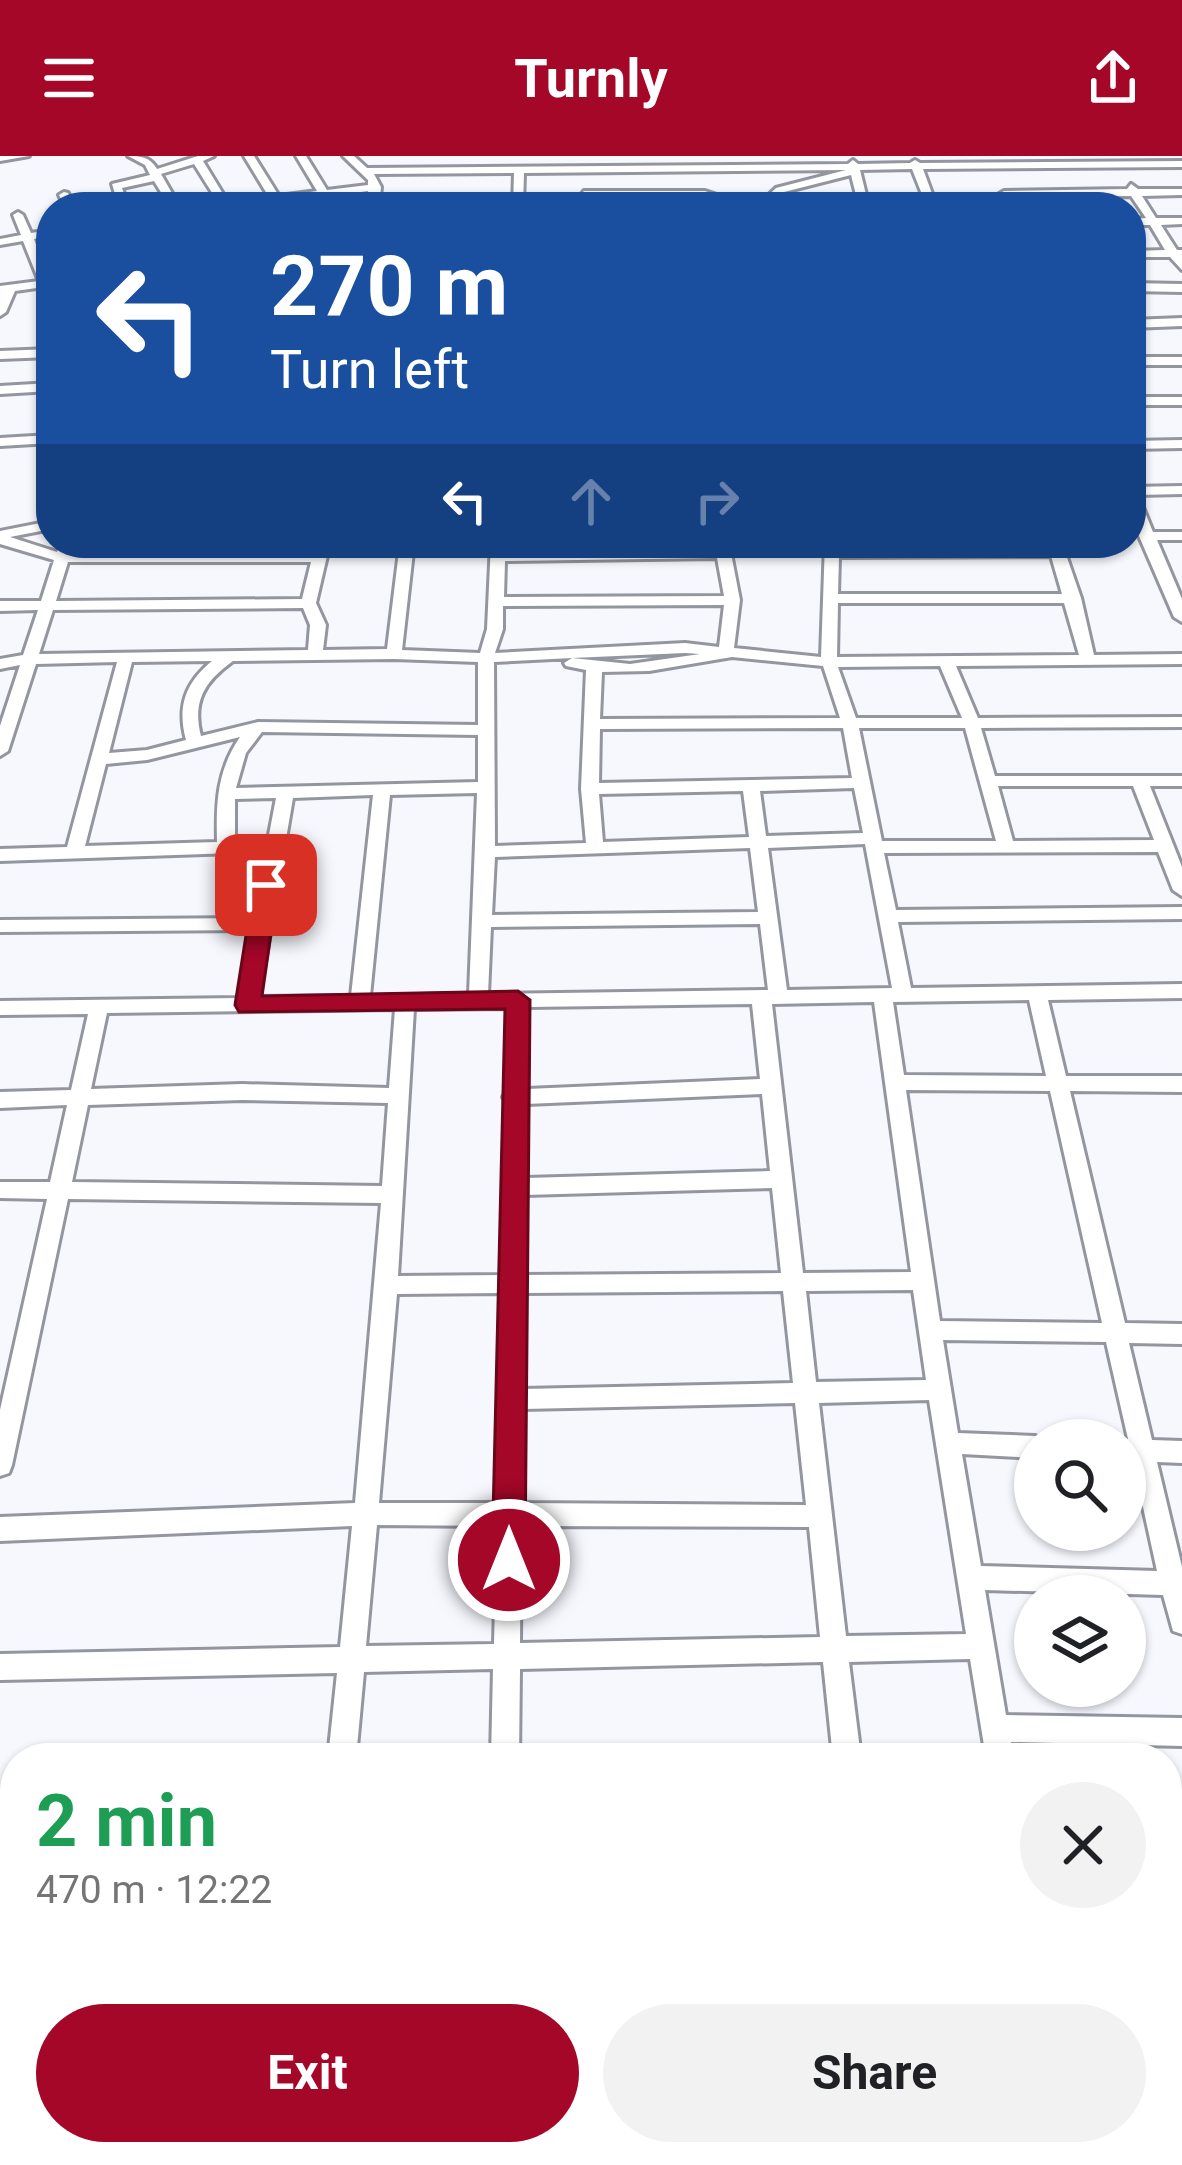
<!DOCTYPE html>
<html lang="en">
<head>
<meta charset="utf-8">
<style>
	:root { --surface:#fff; --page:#f2f2f2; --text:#202124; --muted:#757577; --accent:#a40728 }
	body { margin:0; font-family:Roboto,sans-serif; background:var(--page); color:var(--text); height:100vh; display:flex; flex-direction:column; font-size:45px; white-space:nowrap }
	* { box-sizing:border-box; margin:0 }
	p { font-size:39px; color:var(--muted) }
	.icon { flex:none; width:66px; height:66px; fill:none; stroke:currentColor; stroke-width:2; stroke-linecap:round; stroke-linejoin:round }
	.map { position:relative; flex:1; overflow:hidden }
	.sheet { position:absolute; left:0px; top:1587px; width:1182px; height:423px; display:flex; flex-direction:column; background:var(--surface); border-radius:48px 48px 0 0; box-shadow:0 3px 9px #0004 }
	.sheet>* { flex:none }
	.guide { position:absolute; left:36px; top:36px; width:1110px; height:366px; border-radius:48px; box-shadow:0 3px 9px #0004; background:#1a4fa0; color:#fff; overflow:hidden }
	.buttons { position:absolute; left:1014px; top:1263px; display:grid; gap:24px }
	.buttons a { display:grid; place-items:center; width:132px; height:132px; border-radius:50%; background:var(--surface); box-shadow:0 3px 9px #0004; font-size:60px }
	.pin { position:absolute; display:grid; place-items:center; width:102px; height:102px; color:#fff; margin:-51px; border-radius:24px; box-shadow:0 6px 18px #0006 }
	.me { position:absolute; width:132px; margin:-66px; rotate:0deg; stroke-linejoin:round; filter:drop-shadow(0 0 9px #0008) }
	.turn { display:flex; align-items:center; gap:42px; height:252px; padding:0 36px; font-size:54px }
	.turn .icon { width:156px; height:156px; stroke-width:2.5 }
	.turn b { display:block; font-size:84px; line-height:102px }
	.lanes { display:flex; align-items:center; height:114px; padding:0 36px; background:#0003; justify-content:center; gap:60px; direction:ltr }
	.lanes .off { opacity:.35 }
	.round { display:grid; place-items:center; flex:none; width:126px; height:126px; border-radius:63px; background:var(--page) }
	.summary { display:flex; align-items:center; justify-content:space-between; height:204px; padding:0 36px }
	h1 { font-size:72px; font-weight:700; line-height:90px; color:#1e9e55 }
	.button { display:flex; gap:24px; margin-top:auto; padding:24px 36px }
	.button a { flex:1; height:138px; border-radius:72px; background:var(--accent); color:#fff; font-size:48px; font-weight:700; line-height:138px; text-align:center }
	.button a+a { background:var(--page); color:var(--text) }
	header { display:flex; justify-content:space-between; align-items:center; height:156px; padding:0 36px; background:var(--accent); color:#fff; font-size:54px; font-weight:700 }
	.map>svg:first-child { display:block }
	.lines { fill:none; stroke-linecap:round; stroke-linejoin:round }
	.minor-casing { stroke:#94969f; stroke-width:6 }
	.minor { fill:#fff; fill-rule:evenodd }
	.route { fill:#a40728; stroke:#6b051a; stroke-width:3 }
</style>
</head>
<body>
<header><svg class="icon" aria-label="menu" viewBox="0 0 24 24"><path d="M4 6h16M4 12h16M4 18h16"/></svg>Turnly<svg class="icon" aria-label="share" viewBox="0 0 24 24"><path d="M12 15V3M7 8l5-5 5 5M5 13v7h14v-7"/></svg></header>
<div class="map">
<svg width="1182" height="2009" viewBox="0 0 1182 2009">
	<rect width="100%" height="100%" fill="#f7f8fe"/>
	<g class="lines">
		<defs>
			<path id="minor" d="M 0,0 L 29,0 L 0,5 Z
				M 128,0 C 141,0 150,1 157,13 L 198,0 L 214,0 L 203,5 L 231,51 L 221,51 L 194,8 L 161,18 L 180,51 L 170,51 L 154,25 L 122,32 L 129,51 L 119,51 L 112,28 L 150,19 L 145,9 Z
				M 244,0 L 254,0 L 279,40 L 317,35 L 296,0 L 306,0 L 327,34 L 368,29 L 368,24 L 343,0 L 354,0 L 367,12 L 848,8 L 853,4 L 858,8 L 910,7 L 915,4 L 920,7 L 1182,5 L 1182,11 L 923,13 L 937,51 L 927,51 L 912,13 L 860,14 L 869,51 L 859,51 L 851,19 L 784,36 L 767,51 L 756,51 L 776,32 L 846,14 L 524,17 L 523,51 L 513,51 L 514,17 L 374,18 L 381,31 L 379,51 L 369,51 L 368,35 L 330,40 L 333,45 L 328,48 L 320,41 L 272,46 Z
				M 1131,28 L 1138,33 L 1182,33 L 1182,39 L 1142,40 L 1156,62 L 1182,62 L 1182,68 L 1161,69 L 1177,94 L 1182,94 L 1182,114 L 1170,101 L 1131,101 L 1131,95 L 1165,94 L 1150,69 L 1131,69 L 1131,63 L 1146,62 L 1131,40 L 1004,41 L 999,38 L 1004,35 L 1127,33 Z
				M 584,35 L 705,35 L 753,51 L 737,51 L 704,41 L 580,40 Z
				M 64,36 L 68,37 L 75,51 L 65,51 L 59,39 Z
				M 18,56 L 23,59 L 31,77 L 51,74 L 51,80 L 34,83 L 51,130 L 15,135 L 6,156 L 0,160 L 0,130 L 39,125 L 23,85 L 0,89 L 0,83 L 21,79 L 13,59 Z
				M 1131,127 L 1182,128 L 1182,136 L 1131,135 Z
				M 1182,162 L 1182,170 L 1131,172 L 1131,164 Z
				M 51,193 L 51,201 L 0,203 L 0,195 Z
				M 1131,201 L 1182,201 L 1182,209 L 1131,209 Z
				M 51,227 L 51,235 L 0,238 L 0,230 Z
				M 1131,241 L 1182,241 L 1182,249 L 1131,249 Z
				M 51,279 L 51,287 L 0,290 L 0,282 Z
				M 1182,284 L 1182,292 L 1131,293 L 1131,285 Z
				M 1182,330 L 1182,338 L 1138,339 L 1153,376 L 1182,376 L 1182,384 L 1157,384 L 1182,443 L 1182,466 L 1174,461 L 1139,380 L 1131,356 L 1131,331 Z
				M 51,365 L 51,373 L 10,381 L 57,396 L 60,387 L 74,387 L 71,398 L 313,398 L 316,387 L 330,387 L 316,447 L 326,469 L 323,494 L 387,493 L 400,387 L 414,387 L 402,494 L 480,497 L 487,473 L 491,387 L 505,387 L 505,397 L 716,394 L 715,387 L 729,387 L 740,444 L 734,492 L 821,501 L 825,387 L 839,387 L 839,393 L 1049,392 L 1048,387 L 1062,387 L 1081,442 L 1094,499 L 1182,498 L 1182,508 L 956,510 L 978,562 L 1182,561 L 1182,571 L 981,572 L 995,620 L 1182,620 L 1182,630 L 1150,630 L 1182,711 L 1182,740 L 1173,734 L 1158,696 L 884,697 L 896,754 L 1182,751 L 1182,763 L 898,766 L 911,832 L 1182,828 L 1182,842 L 1048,844 L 1066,920 L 1182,920 L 1182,936 L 1070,935 L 1125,1167 L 1182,1168 L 1182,1188 L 1129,1187 L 1152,1284 L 1182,1285 L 1182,1307 L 1157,1306 L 1182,1411 L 1182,1478 L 1173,1475 L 1163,1439 L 985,1434 L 1006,1559 L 1182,1562 L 1182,1590 L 1011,1586 L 1014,1602 L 986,1602 L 970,1503 L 849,1506 L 861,1602 L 833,1602 L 823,1506 L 520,1513 L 519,1602 L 491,1602 L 493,1513 L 364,1516 L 356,1602 L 328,1602 L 337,1517 L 0,1524 L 0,1498 L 340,1491 L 352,1370 L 0,1385 L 0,1361 L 355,1347 L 381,1047 L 68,1043 L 12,1309 L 9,1317 L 0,1320 L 0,1254 L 47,1043 L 0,1042 L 0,1026 L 50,1026 L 67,949 L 0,952 L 0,936 L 71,934 L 88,858 L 0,859 L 0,845 L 240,842 L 252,774 L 0,776 L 0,764 L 254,762 L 266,696 L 0,705 L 0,693 L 67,691 L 117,506 L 36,508 L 8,595 L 0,600 L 0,570 L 20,509 L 0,513 L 0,503 L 23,499 L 38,454 L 0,455 L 0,445 L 41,445 L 54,404 L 0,388 L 0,375 ZM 1051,400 L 1062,438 L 838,438 L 839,401 ZM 717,402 L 724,440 L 504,441 L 505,405 ZM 68,406 L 311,406 L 302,443 L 56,445 ZM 838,447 L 1064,447 L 1079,499 L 837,501 ZM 724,449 L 719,491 L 685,487 L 495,497 L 503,473 L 503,450 ZM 303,452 L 310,469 L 308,494 L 39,498 L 53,454 ZM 685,497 L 700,498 L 630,508 L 572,502 ZM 732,501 L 823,510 L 840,562 L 600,563 L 602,516 L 649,515 ZM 572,502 L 564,507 L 566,510 L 586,514 L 581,633 L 586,687 L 495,690 L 494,506 ZM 394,503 L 478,506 L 478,569 L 258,566 L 201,580 C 192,545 205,525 233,505 ZM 212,505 C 185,527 177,551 186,584 L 147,594 L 109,597 L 132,506 ZM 940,510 L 962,562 L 856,562 L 838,511 ZM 843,572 L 852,622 L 599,627 L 600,573 ZM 859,572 L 965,572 L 996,685 L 882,685 ZM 262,576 L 478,579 L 478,626 L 236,632 L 246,597 ZM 240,581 C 217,615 216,646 217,686 L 85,690 L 106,608 L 147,604 ZM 998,630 L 1133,630 L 1154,684 L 1013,685 ZM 854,632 L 863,677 L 766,680 L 760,635 ZM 743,635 L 749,681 L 603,686 L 599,638 ZM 477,637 L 469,838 L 370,840 L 390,639 ZM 373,639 L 351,840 L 259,841 L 293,642 ZM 276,642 L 268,684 L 235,685 L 235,643 ZM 865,688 L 892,832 L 787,834 L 768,692 ZM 750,692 L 758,756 L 492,759 L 495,701 ZM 760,768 L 768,834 L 488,838 L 491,771 ZM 1029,844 L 1046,920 L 904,919 L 893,846 ZM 874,846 L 911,1116 L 803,1117 L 772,848 ZM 752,848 L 760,923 L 527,933 L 528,851 ZM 508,852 L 506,935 L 503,941 L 506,946 L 502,1119 L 398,1120 L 414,853 ZM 395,853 L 389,932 L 242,928 L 91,933 L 107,857 ZM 906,934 L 1050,935 L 1102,1167 L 940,1165 ZM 762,938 L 770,1015 L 526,1022 L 526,948 ZM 242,944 L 388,947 L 382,1030 L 72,1026 L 88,949 ZM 772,1032 L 781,1117 L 524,1119 L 525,1039 ZM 913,1134 L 926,1224 L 816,1226 L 806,1135 ZM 783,1135 L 793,1227 L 523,1233 L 524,1137 ZM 502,1137 L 497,1347 L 379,1347 L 397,1138 ZM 943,1184 L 1106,1186 L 1128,1283 L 1123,1284 L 1125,1305 L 1133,1305 L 1157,1415 L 981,1410 L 962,1298 L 1035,1302 L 1035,1284 L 1044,1284 L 1035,1280 L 958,1277 ZM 929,1244 L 966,1478 L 846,1480 L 819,1247 ZM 795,1247 L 806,1349 L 522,1347 L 523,1253 ZM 377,1369 L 497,1370 L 494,1488 L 366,1490 ZM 521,1370 L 809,1371 L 820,1481 L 520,1487 Z
				M 1175,1651 L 1182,1654 L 1182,1714 L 1172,1710 L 1167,1696 L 1167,1654 Z
				M 15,1657 L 15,1685 L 0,1686 L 0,1658 Z
				M 0,1841 L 15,1841 L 15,1871 L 0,1871 Z
				M 300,1995 L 332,1995 L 331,2009 L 299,2009 Z
				M 475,1995 L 507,1995 L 507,2009 L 475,2009 Z
				M 695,1995 L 727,1995 L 721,2009 L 689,2009 Z
				M 871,1995 L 903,1995 L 905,2009 L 873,2009 Z
				M 1042,1995 L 1074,1995 L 1076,2009 L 1044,2009 Z"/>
		</defs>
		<!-- minor casing -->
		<use href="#minor" class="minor-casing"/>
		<!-- minor -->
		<use href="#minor" class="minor"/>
	</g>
	<!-- route -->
	<path class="route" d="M 266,721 L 278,729 L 262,840 L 518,835 L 530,844 L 525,1404 L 520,1415 L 509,1420 L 497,1415 L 492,1404 L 505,853 L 239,856 L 235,849 L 254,729 Z"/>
</svg>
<div class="buttons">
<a><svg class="icon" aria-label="search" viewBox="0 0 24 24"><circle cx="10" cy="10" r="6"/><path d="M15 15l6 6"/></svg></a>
<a><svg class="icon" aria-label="layers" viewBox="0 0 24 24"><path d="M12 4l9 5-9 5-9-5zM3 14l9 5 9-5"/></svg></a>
</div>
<div class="pin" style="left:266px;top:729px;background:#d93025"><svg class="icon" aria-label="arrive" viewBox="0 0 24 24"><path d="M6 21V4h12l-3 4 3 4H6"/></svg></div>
<svg class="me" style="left:509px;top:1404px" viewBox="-20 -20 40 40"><circle r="17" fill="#a40728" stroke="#fff" stroke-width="3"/><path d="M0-11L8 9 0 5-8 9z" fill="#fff"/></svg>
<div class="guide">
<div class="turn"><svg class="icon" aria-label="left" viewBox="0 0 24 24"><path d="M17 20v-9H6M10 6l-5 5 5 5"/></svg><div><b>270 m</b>Turn left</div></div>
<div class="lanes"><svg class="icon" aria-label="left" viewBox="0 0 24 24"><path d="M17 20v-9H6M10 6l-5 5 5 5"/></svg><svg class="icon off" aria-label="ahead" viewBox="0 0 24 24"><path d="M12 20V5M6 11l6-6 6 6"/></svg><svg class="icon off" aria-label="right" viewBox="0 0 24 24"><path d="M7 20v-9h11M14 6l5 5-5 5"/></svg></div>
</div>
<section class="sheet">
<div class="summary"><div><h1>2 min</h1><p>470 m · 12:22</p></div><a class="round"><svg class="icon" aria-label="close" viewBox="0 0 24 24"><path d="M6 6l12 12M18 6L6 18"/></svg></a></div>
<div class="button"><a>Exit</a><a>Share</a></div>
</section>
</div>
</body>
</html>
